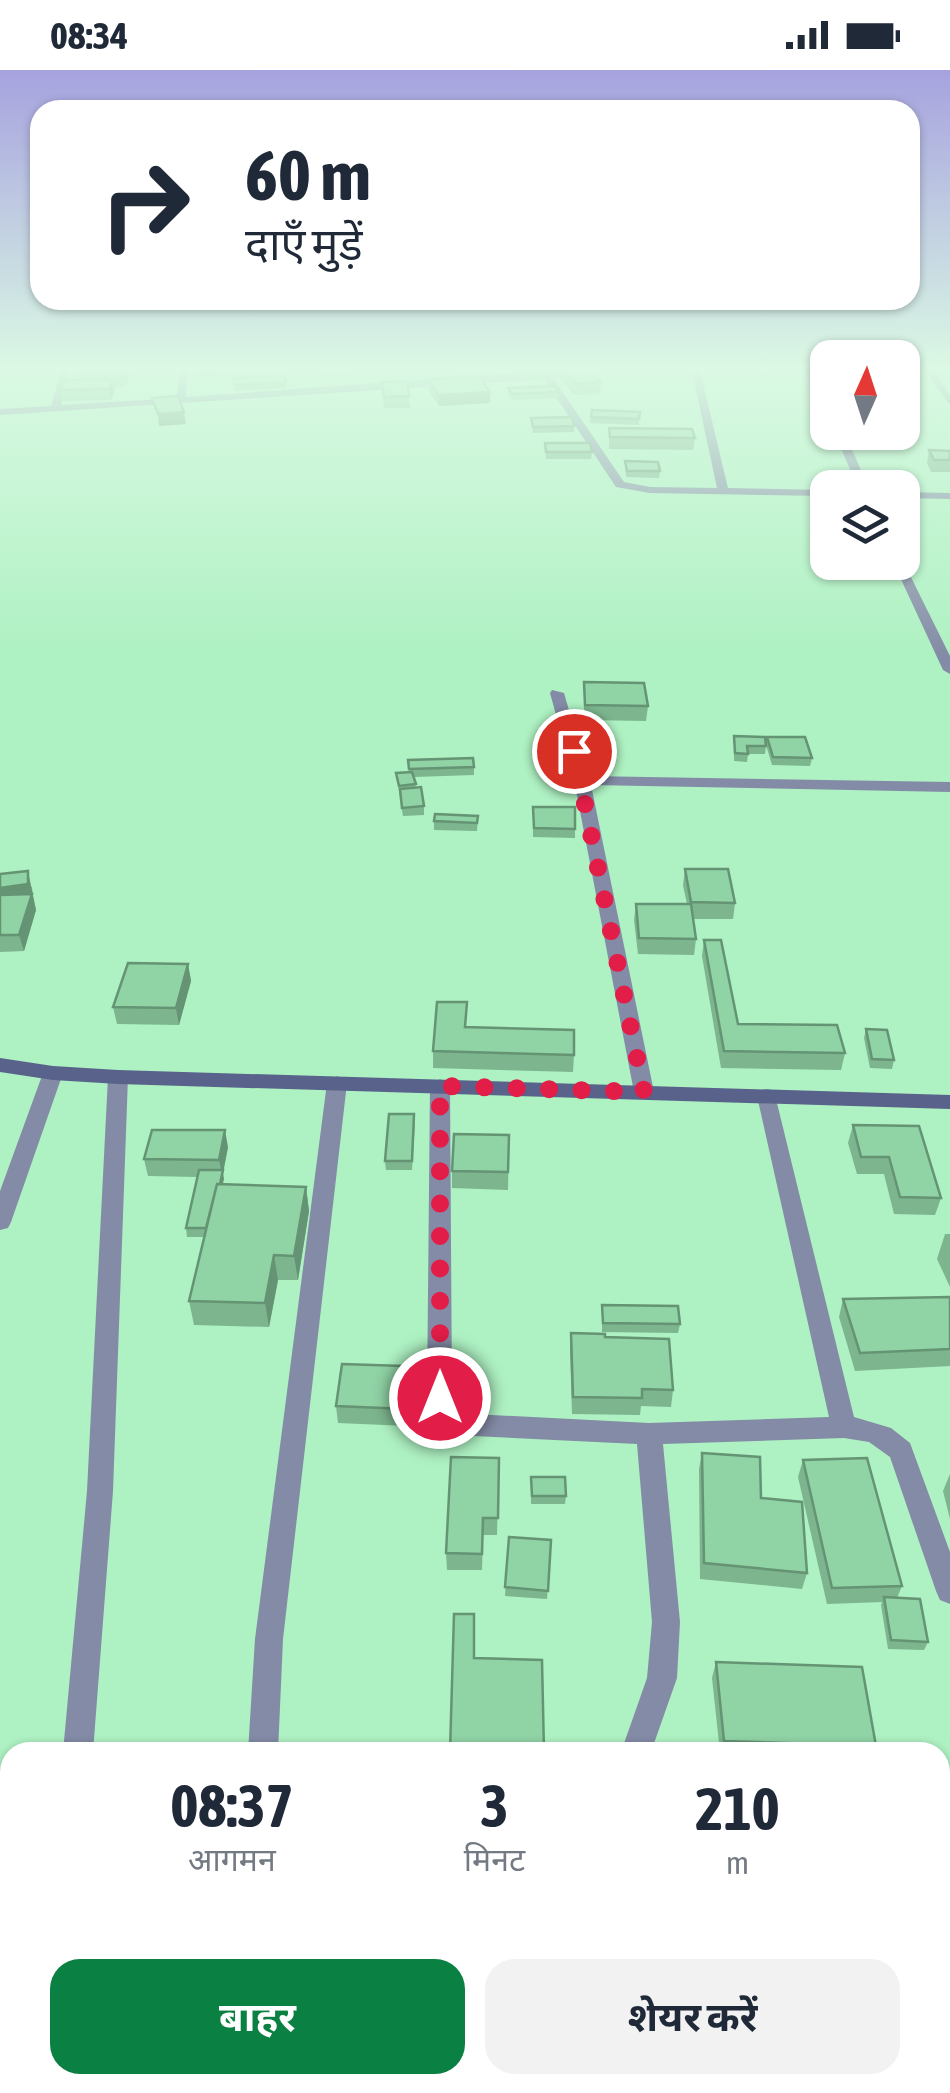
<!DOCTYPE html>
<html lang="hi">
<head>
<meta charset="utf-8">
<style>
	:root { --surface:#fff; --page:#f2f2f3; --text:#1f2937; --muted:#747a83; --accent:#0b8043 }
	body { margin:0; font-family:"Asap Condensed","Noto Sans Devanagari",sans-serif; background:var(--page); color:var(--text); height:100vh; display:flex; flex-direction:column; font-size:38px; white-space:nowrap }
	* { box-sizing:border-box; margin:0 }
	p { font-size:32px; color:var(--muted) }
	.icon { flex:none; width:55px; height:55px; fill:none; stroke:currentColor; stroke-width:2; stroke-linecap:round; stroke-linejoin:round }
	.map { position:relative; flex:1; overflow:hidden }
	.side { position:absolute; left:0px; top:1672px; width:950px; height:352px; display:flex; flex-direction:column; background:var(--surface); border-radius:30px 30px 0 0; box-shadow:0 2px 8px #0004 }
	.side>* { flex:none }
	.hud { position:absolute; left:30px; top:30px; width:890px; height:210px; border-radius:30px; box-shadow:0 2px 8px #0004; background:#fff; color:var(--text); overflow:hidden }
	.needle { width:65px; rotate:3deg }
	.buttons { position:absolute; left:810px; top:270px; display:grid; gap:20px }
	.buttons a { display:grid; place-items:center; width:110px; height:110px; border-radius:20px; background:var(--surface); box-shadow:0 2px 8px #0004; font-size:50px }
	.pin { position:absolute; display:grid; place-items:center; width:85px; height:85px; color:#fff; margin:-42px; border:5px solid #fff; border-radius:50%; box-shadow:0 2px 10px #0007 }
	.me { position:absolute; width:110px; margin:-55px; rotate:0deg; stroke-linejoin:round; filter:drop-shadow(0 0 8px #0008) }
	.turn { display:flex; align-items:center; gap:35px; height:210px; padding:0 50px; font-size:45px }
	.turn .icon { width:130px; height:130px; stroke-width:2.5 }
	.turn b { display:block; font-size:70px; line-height:85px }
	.eta { display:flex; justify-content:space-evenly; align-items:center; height:170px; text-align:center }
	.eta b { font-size:60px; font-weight:700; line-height:70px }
	.cta { display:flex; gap:20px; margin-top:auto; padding:20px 50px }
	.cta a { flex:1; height:115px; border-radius:30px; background:var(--accent); color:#fff; font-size:40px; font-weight:700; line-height:115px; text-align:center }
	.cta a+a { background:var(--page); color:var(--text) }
	.status { display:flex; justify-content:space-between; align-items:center; height:70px; padding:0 50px; background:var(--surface); direction:ltr }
	.status svg { height:28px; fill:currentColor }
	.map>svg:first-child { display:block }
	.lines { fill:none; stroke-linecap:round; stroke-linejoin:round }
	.street { fill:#848ba6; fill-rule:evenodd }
	.secondary { fill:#59628a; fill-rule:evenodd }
	.wall { fill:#7cb58e }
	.shaded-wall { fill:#659474 }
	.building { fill:#90d3a5; stroke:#659474; stroke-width:2.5 }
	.route { stroke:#e11d48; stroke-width:18; stroke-dasharray:0 32.4 }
</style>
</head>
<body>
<div class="status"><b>08:34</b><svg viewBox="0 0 49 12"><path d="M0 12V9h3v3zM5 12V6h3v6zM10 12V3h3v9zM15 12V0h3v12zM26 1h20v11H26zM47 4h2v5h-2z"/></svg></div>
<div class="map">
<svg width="950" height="2023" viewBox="0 0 950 2023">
	<rect width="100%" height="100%" fill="#aef1c2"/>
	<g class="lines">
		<!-- street -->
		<path class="street" d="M 61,301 L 69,301 L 61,335 L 177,328 L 180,301 L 188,301 L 186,327 L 542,301 L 622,301 L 553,308 L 624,412 L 650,417 L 717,418 L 692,301 L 700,301 L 728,418 L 828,420 L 828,426 L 650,423 L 616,417 L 544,309 L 0,345 L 0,339 L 51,336 Z
			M 806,301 L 815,301 L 828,328 L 828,342 Z
			M 925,301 L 934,301 L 950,325 L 950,335 Z
			M 834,362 L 844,362 L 869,418 L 858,418 Z
			M 902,422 L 950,423 L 950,429 L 902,428 Z
			M 902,489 L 950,586 L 950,604 L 943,600 L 893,492 L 902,492 Z
			M 552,620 L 564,623 L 588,706 L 950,712 L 950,722 L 591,715 L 654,1022 L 644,1029 L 634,1022 L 574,710 L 550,623 Z
			M 53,996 L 63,1003 L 11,1152 L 8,1158 L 0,1160 L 0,1121 L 43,1003 Z
			M 118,1000 L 128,1007 L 113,1421 L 93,1682 L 63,1682 L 87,1421 L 108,1007 Z
			M 337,1006 L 347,1013 L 283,1569 L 278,1682 L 248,1682 L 255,1569 L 327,1013 Z
			M 440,1009 L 450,1016 L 452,1326 L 462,1342 L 473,1344 L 649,1353 L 829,1347 L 757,1026 L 767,1019 L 774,1021 L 854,1347 L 891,1358 L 910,1373 L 950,1482 L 950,1534 L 940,1530 L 936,1521 L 890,1387 L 869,1372 L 844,1368 L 663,1374 L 680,1552 L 677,1608 L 651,1682 L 621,1682 L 647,1608 L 652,1552 L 637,1374 L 473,1366 L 445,1359 L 427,1328 L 430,1016 Z
			M 559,2015 L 595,2015 L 595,2023 L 559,2023 Z"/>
		<!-- secondary -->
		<path class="secondary" d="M 0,988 L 53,996 L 118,1000 L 950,1025 L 950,1039 L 118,1014 L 53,1010 L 0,1002 Z"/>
	</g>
	<!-- wall -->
	<path class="wall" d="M 81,301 L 130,301 L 130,305 L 125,316 L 115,317 L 115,320 L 111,330 L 62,331 L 60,320 L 79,310 L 79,306 Z
		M 197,301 L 247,301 L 247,304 L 198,306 Z
		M 320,301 L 369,301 L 369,302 L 321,304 Z
		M 563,301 L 606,301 L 591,302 L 601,312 L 600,324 L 574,325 L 562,310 Z
		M 428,309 L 490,333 L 439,336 L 428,320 Z
		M 286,312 L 286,318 L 235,321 L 234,314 Z
		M 382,312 L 409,326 L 410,338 L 384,338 Z
		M 508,318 L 558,322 L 558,328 L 512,330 L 508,324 Z
		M 592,340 L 639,349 L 639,355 L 590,353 Z
		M 531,348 L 574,356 L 574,362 L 533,363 Z
		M 609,358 L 695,368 L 693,380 L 609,379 Z
		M 545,373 L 592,382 L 591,389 L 546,389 Z
		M 929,380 L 950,381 L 950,402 L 931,402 L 927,393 Z
		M 625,391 L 660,401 L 659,408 L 626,407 Z
		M 584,612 L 648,636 L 646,651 L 584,650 Z
		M 734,666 L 766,676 L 765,684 L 748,684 L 747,692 L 734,691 Z
		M 767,667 L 812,688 L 810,696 L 772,695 L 766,675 Z
		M 408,690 L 474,697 L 474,705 L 414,707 L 416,718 L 424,736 L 424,745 L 403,746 L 396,703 L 409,702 Z
		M 533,737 L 575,737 L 575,768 L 533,767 Z
		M 478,746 L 477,761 L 434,760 L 434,751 Z
		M 685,799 L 735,833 L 733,849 L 693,849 L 696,869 L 694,885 L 638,884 L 634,850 L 636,834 L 687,834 L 683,815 Z
		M 0,804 L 32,817 L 33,827 L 36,840 L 24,881 L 0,882 Z
		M 704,870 L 738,954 L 845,983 L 841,1000 L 721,998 L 702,886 Z
		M 188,894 L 191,911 L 179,955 L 117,954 L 113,937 Z
		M 466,957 L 574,985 L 573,1002 L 433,998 L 433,981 Z
		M 866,959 L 894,990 L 892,999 L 870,998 L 864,968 Z
		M 415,1053 L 412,1100 L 386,1100 L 385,1091 Z
		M 853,1055 L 941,1128 L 935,1145 L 894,1144 L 884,1104 L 857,1104 L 848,1073 Z
		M 509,1065 L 508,1120 L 452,1118 L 452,1101 Z
		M 228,1077 L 223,1103 L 223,1114 L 306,1117 L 309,1141 L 298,1210 L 278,1210 L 269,1257 L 194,1255 L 189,1231 L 204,1167 L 187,1167 L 186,1158 L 197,1107 L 148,1106 L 144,1089 Z
		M 945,1164 L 950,1164 L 950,1217 L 937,1189 Z
		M 950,1227 L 950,1296 L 855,1301 L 839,1247 L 843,1229 Z
		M 602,1235 L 680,1254 L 678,1263 L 602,1262 Z
		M 571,1263 L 605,1267 L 673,1320 L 671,1337 L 641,1336 L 640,1345 L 572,1344 L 570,1280 Z
		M 434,1314 L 431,1357 L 338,1353 L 336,1336 Z
		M 702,1383 L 761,1428 L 807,1503 L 802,1519 L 700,1509 L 699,1399 Z
		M 499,1388 L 497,1465 L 483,1465 L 482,1500 L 447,1500 L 446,1483 Z
		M 803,1390 L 902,1516 L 897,1528 L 928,1572 L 924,1580 L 888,1579 L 881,1535 L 882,1532 L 827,1534 L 798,1407 Z
		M 950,1404 L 950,1449 L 943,1421 Z
		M 531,1407 L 566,1426 L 565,1434 L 531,1434 Z
		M 509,1467 L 551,1470 L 547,1529 L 505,1526 Z
		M 716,1592 L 876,1676 L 873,1682 L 720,1682 L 712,1608 Z"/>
	<!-- shaded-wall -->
	<path class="shaded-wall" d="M 126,301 L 130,301 L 130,305 L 125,316 L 124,305 Z
		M 113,309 L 115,320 L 111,330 L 109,319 Z
		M 490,322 L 490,333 L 439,336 L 438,325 Z
		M 184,342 L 186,354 L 159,356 L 158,344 Z
		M 28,801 L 36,840 L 24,881 L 19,865 L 0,835 L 0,818 Z
		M 188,894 L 191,911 L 179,955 L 176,938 Z
		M 225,1060 L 228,1077 L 223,1103 L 224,1109 L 211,1167 L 222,1104 L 219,1090 Z
		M 306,1117 L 309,1141 L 298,1210 L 294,1186 Z
		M 274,1185 L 278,1210 L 269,1257 L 265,1233 Z
		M 434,1297 L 434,1314 L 431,1357 L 430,1340 Z"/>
	<!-- building -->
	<path class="building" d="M 81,301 L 126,301 L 124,305 L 79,306 Z
		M 564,301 L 591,301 L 601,312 L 575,314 Z
		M 284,305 L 286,312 L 235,315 L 233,308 Z
		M 479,306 L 490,322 L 438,325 L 428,309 Z
		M 113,309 L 109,319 L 60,320 L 65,310 Z
		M 407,311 L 409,326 L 384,327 L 382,312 Z
		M 554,316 L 558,322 L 512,324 L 508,318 Z
		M 178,326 L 184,342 L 158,344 L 152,328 Z
		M 592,340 L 640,342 L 639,349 L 591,347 Z
		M 572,347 L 574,356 L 533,357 L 531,348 Z
		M 609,358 L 692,359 L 695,368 L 610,367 Z
		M 545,373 L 590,373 L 592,382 L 546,382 Z
		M 929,380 L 950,381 L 950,390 L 934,390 Z
		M 625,391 L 658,392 L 660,401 L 627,401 Z
		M 584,612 L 644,613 L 648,636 L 585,635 Z
		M 734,666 L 765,667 L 766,676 L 747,676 L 748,684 L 735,683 Z
		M 767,667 L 805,667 L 812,688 L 773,687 Z
		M 473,688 L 474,697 L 409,699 L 408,690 Z
		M 412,702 L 416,714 L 399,716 L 396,703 Z
		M 421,717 L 424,736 L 402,738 L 400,719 Z
		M 533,737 L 575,737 L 575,759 L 534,758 Z
		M 435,744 L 478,746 L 477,753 L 434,751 Z
		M 685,799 L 728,799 L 735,833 L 691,832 Z
		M 28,801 L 28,814 L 0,818 L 0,804 Z
		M 32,824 L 19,865 L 0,865 L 0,825 Z
		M 636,834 L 691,834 L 696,869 L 639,868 Z
		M 704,870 L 721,870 L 738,954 L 837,955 L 845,983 L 724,981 Z
		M 128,893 L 188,894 L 176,938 L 113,937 Z
		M 437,932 L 467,932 L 465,957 L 574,960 L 574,985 L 433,981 Z
		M 866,959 L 887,960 L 894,990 L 872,989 Z
		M 389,1044 L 414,1044 L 412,1091 L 385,1091 Z
		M 853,1055 L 919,1056 L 941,1128 L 900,1127 L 889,1087 L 861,1087 Z
		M 152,1060 L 225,1060 L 219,1090 L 144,1089 Z
		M 454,1064 L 509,1065 L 508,1102 L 452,1101 Z
		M 199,1100 L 223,1100 L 220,1114 L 217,1114 L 206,1158 L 186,1158 Z
		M 217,1114 L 306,1117 L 294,1186 L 274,1185 L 265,1233 L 189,1231 Z
		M 950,1227 L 950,1279 L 860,1283 L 843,1229 Z
		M 602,1235 L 678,1236 L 680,1254 L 603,1253 Z
		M 571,1263 L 605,1264 L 605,1267 L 669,1269 L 673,1320 L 642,1319 L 642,1328 L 573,1327 Z
		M 342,1294 L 434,1297 L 430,1340 L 336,1336 Z
		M 702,1383 L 760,1387 L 761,1428 L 802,1432 L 807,1503 L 704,1493 Z
		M 451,1387 L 499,1388 L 498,1448 L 483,1448 L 482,1484 L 446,1483 Z
		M 867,1388 L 902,1516 L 832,1518 L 803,1390 Z
		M 531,1407 L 565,1407 L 566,1426 L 532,1426 Z
		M 509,1467 L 551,1470 L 548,1521 L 505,1517 Z
		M 884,1527 L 920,1529 L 928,1572 L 891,1570 Z
		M 454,1544 L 474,1544 L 474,1588 L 542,1590 L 544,1682 L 450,1682 Z
		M 716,1592 L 862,1597 L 876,1676 L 724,1671 Z"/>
	<!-- sky -->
	<linearGradient id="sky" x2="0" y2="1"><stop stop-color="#a6a2df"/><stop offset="0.51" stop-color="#dbf9e4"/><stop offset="1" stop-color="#dbf9e4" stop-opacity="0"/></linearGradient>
	<rect width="950" height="585" fill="url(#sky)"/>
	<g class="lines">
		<!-- route -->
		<path class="route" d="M 440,1328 L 440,1016 L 644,1022 L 574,681"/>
	</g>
</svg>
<div class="buttons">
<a><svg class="needle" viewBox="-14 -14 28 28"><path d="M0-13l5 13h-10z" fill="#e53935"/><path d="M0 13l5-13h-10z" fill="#747a83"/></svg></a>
<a><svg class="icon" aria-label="layers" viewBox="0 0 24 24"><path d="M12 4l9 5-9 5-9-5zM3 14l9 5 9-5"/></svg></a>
</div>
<div class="pin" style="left:574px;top:681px;background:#d93025"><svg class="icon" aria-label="arrive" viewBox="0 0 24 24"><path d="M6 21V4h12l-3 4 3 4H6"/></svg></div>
<svg class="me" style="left:440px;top:1328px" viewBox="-20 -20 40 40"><circle r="17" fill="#e11d48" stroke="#fff" stroke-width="3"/><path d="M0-11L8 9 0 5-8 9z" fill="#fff"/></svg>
<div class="hud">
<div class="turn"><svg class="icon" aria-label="right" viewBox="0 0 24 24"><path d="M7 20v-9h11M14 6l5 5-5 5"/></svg><div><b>60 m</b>दाएँ मुड़ें</div></div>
</div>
<section class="side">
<div class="eta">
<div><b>08:37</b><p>आगमन</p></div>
<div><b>3</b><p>मिनट</p></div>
<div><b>210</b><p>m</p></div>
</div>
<div class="cta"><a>बाहर</a><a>शेयर करें</a></div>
</section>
</div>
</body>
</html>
